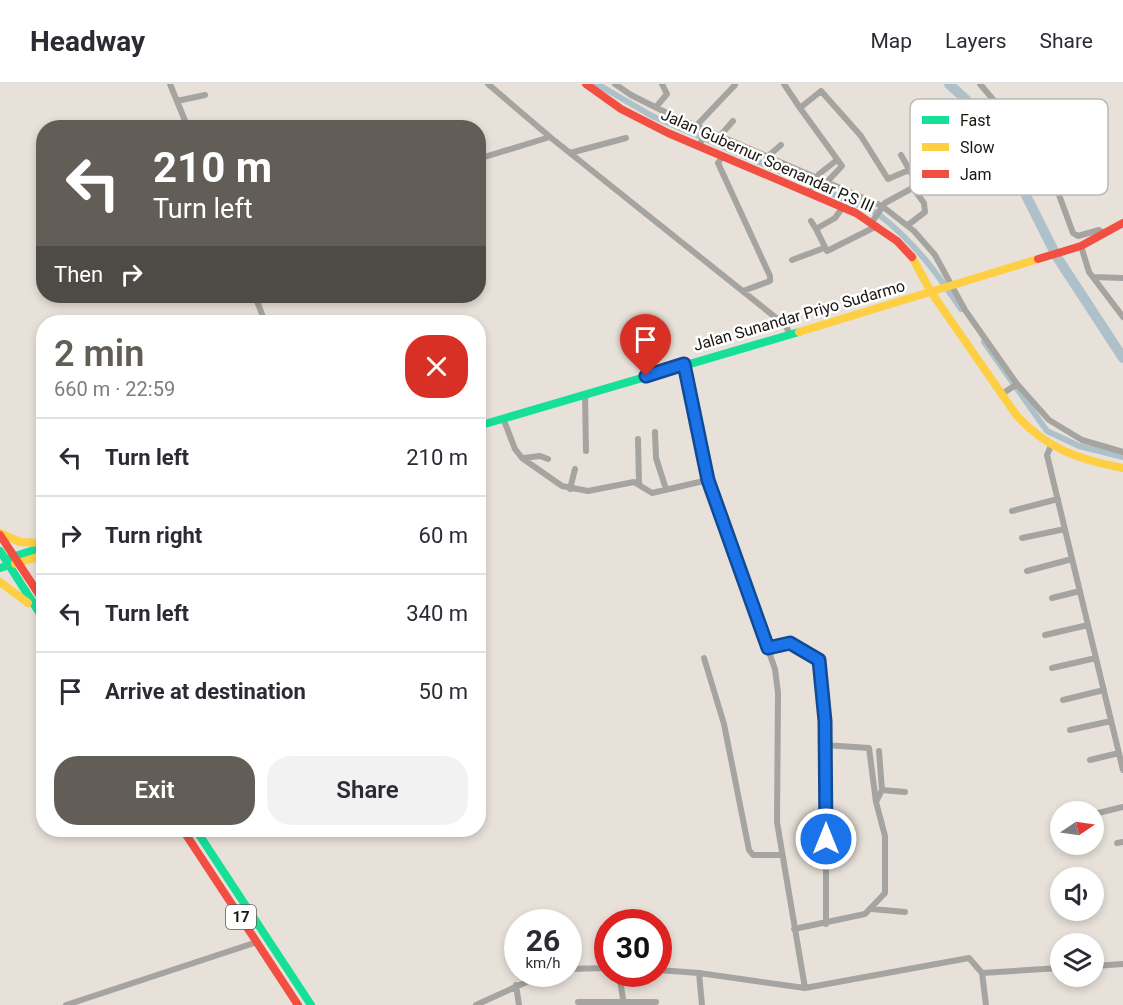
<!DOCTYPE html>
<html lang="en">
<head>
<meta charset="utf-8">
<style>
	:root { --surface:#fff; --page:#f2f2f3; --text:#2b2b33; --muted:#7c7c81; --line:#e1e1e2; --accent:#625d57 }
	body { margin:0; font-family:Roboto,sans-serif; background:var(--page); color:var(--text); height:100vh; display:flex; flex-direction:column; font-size:22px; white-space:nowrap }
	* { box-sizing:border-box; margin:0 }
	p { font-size:20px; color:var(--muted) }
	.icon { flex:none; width:33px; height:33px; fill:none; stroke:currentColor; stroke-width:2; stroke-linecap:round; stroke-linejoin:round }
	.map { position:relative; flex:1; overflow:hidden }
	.side { position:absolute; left:36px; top:231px; width:450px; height:522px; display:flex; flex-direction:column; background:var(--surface); border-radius:24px; box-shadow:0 3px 9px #0003 }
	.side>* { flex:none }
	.banner { position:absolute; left:36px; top:36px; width:450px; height:183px; border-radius:24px; box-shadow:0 3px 9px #0003; background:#625d57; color:#fff; overflow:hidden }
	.needle { width:39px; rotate:77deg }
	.tools { position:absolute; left:1050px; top:717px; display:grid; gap:12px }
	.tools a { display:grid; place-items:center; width:54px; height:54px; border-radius:50%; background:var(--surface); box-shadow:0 3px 9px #0003; font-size:30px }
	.speed { position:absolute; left:504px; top:825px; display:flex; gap:12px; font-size:30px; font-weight:700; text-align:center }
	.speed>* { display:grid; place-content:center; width:78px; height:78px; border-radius:50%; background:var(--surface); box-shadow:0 3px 9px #0003; line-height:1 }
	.speed small { font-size:15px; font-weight:400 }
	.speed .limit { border:9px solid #d22; background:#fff; color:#111 }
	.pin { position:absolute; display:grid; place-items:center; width:51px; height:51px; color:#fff; margin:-62px -26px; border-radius:50% 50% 50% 0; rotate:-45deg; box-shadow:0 0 6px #0007 }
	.pin .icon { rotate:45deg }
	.me { position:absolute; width:66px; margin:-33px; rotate:0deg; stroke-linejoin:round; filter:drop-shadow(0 0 4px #0008) }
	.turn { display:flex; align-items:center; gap:21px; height:126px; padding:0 18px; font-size:27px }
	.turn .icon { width:78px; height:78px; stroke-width:2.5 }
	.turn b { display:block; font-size:42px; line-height:51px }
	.then { display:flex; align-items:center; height:57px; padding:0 18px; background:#0003; gap:12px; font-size:22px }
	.round { display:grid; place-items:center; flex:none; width:63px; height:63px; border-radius:24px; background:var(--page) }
	.summary { display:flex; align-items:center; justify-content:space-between; height:102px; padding:0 18px }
	h1 { font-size:36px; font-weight:600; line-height:45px; color:var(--accent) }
	.action { display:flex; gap:12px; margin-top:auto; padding:12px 18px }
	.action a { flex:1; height:69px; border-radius:24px; background:var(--accent); color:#fff; font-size:24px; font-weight:600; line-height:69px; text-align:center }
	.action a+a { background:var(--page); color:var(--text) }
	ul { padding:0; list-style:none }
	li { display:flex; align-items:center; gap:18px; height:78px; padding:0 18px; border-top:2px solid var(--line) }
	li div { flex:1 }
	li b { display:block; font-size:22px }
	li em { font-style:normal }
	header { display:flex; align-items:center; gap:36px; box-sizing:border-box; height:84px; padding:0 30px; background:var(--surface); border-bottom:2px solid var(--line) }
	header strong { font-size:28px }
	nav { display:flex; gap:33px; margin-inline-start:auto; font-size:21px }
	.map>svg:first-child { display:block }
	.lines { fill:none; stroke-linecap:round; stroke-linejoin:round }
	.canal { stroke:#aec1ca; stroke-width:6 }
	.river { stroke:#aec1ca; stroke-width:10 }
	.street { stroke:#a5a4a0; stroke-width:6 }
	.fast { stroke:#16e098; stroke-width:8 }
	.slow { stroke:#ffcf43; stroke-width:8 }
	.jam { stroke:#f24e42; stroke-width:8 }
	.route-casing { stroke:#114b97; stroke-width:15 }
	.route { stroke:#1a73e8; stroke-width:10 }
	.labels { text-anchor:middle; stroke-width:5; stroke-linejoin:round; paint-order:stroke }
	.shield { fill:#fff; stroke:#5f5c58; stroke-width:1.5 }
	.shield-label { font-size:15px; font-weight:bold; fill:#1a1611 }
	.street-label { font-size:16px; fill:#1a1611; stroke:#fff }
	.key { fill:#fff; stroke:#bab9b8; stroke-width:1.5 }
	.key-label { font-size:16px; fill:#1a1611 }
</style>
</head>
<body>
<header>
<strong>Headway</strong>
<nav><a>Map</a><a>Layers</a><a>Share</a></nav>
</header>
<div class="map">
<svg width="1123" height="921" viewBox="0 0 1123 921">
	<rect width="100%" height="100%" fill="#e7e1d9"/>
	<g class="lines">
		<!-- canal -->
		<path class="canal" d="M 597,0 L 652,32 L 877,129 C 914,158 935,186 961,225
			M 984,258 L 1047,347 L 1079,362 L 1123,373"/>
		<!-- river -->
		<path class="river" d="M 949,0 L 988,36 L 1057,173 L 1123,274"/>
		<!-- street -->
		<path class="street" d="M 170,0 L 188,44
			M 488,0 L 550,53 L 785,241 L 790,250
			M 615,0 L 631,11 L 669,30 L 882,122 L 914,147 L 935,171 L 965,226 L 1017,300 L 1049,336 L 1082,356 L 1123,368
			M 784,0 L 800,24
			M 980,0 L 1040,71 L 1055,100 L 1073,149 L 1078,152 L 1099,146 L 1105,150
			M 177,17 L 205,11
			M 656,23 L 667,10 L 662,0
			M 697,41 L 735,1
			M 720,52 L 733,37
			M 701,58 L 708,47
			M 570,69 L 626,54
			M 723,72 L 718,79 L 770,192 L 770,197 L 743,207
			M 767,73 L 781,61
			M 478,75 L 550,53
			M 826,99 L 842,82 L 800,24 L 821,7 L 861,52 L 888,95 L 909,86
			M 810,107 L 819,90 L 837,76
			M 843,123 L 835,134 L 816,145 L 827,167 L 877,142
			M 811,137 L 816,145
			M 872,138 L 885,119 L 918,101 L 901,71
			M 908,141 L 925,128 L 924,119 L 913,104
			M 1081,162 L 1089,188 L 1123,233
			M 792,176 L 824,164
			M 1093,193 L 1123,194
			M 255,212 L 265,238
			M 684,280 L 708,396 L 775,585 L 778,609 L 777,738 L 805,904
			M 1005,308 L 1017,300
			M 585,310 L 586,367
			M 503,334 L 515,365 L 522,374 L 562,402 L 588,407 L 634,398 L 652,409 L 708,396
			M 655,348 L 656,374 L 666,405
			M 638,355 L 639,399
			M 1050,364 L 1047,371 L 1123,686
			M 523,374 L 540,372 L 548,375
			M 570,405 L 575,385
			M 1012,427 L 1058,415
			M 1022,454 L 1065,445
			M 1027,487 L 1072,475
			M 1052,514 L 1080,507
			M 1045,551 L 1088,541
			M 769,564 C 786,559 814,559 821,580 L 826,650 L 826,840
			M 704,574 L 724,640 L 749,766 L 753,771 L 780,771
			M 1052,584 L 1096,574
			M 1063,616 L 1104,606
			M 1070,646 L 1111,637
			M 825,661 L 869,664 L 876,718
			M 1090,676 L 1119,669
			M 882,706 L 905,708
			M 1094,730 L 1123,723
			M 1117,759 L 1123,758
			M 872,825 L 905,828
			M 794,845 L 865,830 L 885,809 L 885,752 L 876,718 L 882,706 L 879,667
			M 1094,882 L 1123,880
			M 568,885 L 608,884
			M 658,886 L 699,889 L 805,904 L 969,874 L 982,889 L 1060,884
			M 699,889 L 702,921
			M 982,889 L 986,921
			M 619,890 L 624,921
			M 516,901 L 519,921
			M 578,918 L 656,918
			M 66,921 L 257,858
			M 476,921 L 544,890"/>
		<!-- fast -->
		<path class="fast" d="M 478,342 L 799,248
			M 0,467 L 44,536
			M 9,474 L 43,463
			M 0,484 L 9,481
			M 196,746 L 311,921"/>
		<!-- slow -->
		<path class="slow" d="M 912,173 L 931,208 L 1017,332 C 1047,365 1080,376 1123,384
			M 799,248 L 1038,175
			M 0,449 L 20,458 L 44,459
			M 15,480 L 44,471
			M 0,498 L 28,519"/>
		<!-- jam -->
		<path class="jam" d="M 586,0 L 621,25 L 668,49 L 856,129 L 897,157 L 912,173
			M 1038,175 L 1081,162 L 1123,139
			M 0,451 L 44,518
			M 183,746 L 298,921"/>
	</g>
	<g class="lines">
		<defs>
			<path id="route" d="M 646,292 L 684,280 L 708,396 L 768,564 L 790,559 L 819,576 L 825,637 L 826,755"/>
		</defs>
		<!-- route casing -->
		<use href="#route" class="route-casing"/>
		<!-- route -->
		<use href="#route" class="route"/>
	</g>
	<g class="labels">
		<!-- shield labels -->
		<rect class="shield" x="226" y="821" width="30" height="24" rx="4.5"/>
		<g class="shield-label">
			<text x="241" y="838">17</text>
		</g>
		<!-- street labels -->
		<g class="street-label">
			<text transform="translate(768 76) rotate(24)" y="6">Jalan Gubernur Soenandar P.S III</text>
			<text transform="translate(799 231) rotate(-16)" y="6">Jalan Sunandar Priyo Sudarmo</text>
		</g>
	</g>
	<!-- legend -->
	<rect x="910" y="15" width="198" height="96" rx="9" class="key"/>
	<rect x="922" y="32" width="27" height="8" fill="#16e098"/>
	<rect x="922" y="59" width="27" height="8" fill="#ffcf43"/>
	<rect x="922" y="86" width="27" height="8" fill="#f24e42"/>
	<g class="key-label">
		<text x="960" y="42">Fast</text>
		<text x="960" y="69">Slow</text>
		<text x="960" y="96">Jam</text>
	</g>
</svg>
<div class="tools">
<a><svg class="needle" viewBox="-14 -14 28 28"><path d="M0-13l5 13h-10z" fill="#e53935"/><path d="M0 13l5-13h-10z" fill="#7c7c81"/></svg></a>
<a><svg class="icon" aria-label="sound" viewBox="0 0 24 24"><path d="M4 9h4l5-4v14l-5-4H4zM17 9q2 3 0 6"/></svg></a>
<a><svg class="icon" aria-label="layers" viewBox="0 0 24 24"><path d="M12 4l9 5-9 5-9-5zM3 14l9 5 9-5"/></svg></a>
</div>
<div class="speed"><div>26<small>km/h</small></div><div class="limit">30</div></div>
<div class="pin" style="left:646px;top:292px;background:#d93025"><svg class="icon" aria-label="arrive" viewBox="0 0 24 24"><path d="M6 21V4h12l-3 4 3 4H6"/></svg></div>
<svg class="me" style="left:826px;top:755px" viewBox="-20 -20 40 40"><circle r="17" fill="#1a73e8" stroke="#fff" stroke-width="3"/><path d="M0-11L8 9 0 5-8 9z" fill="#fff"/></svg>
<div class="banner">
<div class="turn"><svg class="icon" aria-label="left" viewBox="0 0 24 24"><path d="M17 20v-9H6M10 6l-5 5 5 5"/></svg><div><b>210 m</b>Turn left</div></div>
<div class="then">Then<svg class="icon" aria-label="right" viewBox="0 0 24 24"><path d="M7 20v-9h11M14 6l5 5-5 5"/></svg></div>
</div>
<section class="side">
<div class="summary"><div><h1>2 min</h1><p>660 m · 22:59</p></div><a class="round" style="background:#d93025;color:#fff"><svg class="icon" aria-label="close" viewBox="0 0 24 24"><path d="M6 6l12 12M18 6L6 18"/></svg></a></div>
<ul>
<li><svg class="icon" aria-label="left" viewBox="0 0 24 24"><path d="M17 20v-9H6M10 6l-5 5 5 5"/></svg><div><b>Turn left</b></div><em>210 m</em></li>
<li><svg class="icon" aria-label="right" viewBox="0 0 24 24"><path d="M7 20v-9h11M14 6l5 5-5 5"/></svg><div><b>Turn right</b></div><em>60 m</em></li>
<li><svg class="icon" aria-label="left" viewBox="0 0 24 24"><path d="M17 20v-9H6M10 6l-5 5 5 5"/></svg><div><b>Turn left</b></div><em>340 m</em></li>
<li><svg class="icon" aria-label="arrive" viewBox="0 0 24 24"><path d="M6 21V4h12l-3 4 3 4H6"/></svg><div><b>Arrive at destination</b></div><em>50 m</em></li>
</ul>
<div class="action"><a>Exit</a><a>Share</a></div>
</section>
</div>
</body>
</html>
